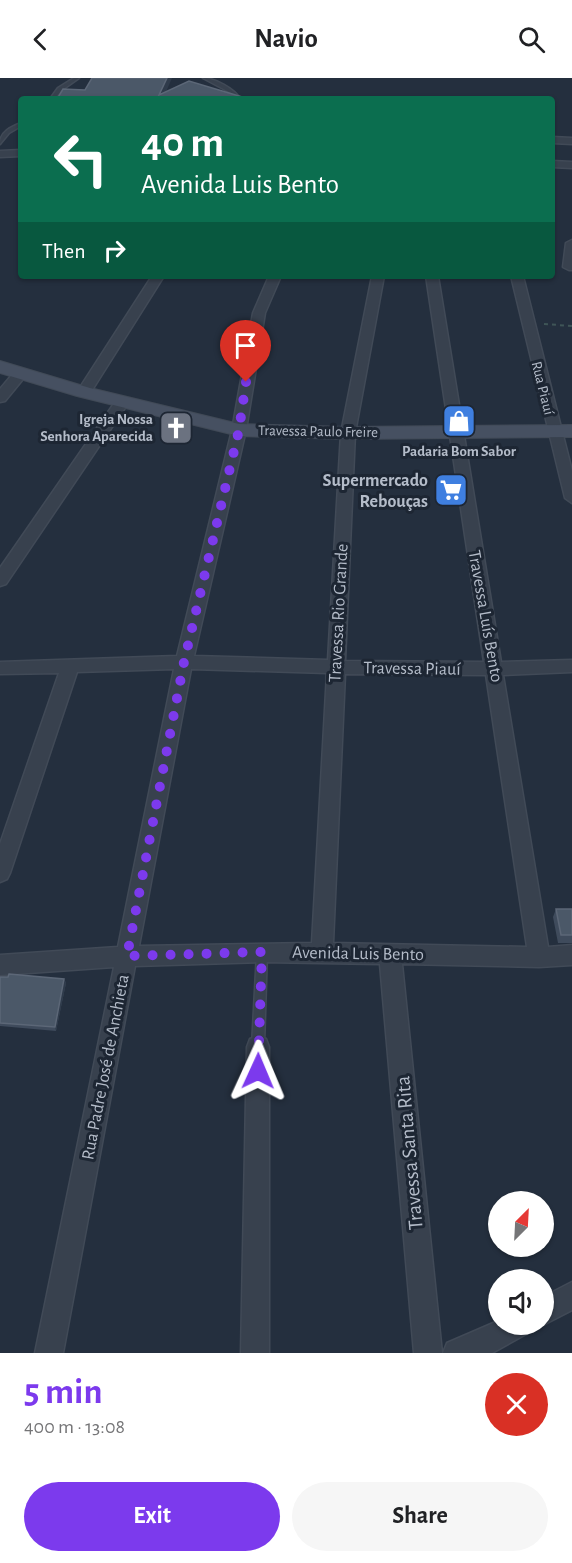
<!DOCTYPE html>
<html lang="en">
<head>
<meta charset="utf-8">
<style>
	:root { --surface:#fff; --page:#f6f6f6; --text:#202124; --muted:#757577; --accent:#7c3aed }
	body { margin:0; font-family:"Alegreya Sans",sans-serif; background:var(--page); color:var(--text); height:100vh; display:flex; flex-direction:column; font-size:22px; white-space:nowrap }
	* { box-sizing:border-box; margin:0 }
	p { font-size:20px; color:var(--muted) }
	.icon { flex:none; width:33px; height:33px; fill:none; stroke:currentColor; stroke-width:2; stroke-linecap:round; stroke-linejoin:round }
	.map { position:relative; height:1275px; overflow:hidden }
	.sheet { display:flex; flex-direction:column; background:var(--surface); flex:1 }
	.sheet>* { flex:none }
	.banner { position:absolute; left:18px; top:18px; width:537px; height:183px; border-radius:6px; box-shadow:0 2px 4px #0004; background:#0b6e4f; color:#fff; overflow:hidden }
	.needle { width:39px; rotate:24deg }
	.controls { position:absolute; left:488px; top:1113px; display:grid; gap:12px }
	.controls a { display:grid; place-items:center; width:66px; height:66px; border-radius:50%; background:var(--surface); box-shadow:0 2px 4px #0004; font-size:30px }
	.pin { position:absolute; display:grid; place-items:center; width:51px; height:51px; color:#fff; margin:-62px -26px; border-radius:50% 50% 50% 0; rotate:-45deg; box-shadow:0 0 6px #0007 }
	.pin .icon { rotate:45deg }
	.me { position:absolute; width:66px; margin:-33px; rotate:1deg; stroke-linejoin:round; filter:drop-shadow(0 0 4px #0008) }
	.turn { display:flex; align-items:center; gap:21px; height:126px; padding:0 24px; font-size:27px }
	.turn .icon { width:78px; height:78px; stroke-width:2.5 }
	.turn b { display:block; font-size:42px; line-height:51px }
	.then { display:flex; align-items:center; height:57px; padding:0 24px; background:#0003; gap:12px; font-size:22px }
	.round { display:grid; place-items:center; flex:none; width:63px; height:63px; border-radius:32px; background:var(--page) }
	.summary { display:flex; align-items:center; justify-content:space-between; height:102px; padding:0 24px }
	h1 { font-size:36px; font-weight:600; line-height:45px; color:var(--accent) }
	.primary-button { display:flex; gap:12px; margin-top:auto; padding:12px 24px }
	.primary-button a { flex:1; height:69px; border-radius:36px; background:var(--accent); color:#fff; font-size:24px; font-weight:600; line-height:69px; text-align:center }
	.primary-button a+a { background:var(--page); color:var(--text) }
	header { display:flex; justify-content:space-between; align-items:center; height:78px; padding:0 24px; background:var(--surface); font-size:27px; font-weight:600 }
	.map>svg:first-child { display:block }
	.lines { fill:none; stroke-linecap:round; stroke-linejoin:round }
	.lane-casing { stroke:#414a57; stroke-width:3 }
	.street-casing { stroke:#414a57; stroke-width:3 }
	.secondary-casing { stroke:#414a57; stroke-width:2 }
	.path { stroke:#3f5557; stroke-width:2; stroke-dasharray:4 4; stroke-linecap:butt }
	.lane { fill:#38414e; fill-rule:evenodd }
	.street { fill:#38414e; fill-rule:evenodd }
	.secondary { fill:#465061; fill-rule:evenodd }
	.wall { fill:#3f4b5c }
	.shaded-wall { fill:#2f3b4b }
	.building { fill:#4b5868; stroke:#5c6777; stroke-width:1.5 }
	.route { stroke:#7c3aed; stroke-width:10; stroke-dasharray:0 18 }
	.labels { text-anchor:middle; stroke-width:6; stroke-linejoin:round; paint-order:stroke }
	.far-street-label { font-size:15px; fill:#b4bcc9; stroke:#1d2633 }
	.far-poi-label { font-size:15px; font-weight:bold; fill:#b4bcc9; stroke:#1d2633; text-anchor:end }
	.poi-label { font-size:18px; font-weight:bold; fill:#b4bcc9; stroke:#1d2633; text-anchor:end }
	.street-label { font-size:18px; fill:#b4bcc9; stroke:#1d2633 }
	.near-street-label { font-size:21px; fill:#b4bcc9; stroke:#1d2633 }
</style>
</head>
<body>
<header><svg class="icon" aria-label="back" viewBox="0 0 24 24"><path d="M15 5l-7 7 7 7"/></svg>Navio<svg class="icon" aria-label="search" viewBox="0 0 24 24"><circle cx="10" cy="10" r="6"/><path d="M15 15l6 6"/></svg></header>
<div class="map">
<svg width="572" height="1275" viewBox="0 0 572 1275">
	<rect width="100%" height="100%" fill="#242f3e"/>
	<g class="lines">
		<defs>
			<path id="lane" d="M 74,0 L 79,0 L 62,12 L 54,21 L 50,21 L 58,10 Z
				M 203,0 C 214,0 235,11 240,21 L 236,21 L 233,16 Z
				M 21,45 L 21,48 L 9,55 L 0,66 C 0,54 11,49 21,45 Z
				M 262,869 L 266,871 L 267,874 L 264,968 L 262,972 L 258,974 L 254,972 L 252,968 L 257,874 L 258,871 Z"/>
			<path id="street" d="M 552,59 L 572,60 L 572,66 L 552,65 Z
				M 21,72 L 21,78 L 0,79 L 0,73 Z
				M 552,83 L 572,84 L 572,90 L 552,89 Z
				M 572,162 L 572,192 L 569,192 L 563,189 L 566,165 Z
				M 152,198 L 164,198 L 89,317 L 79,317 L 77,314 Z
				M 269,198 L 281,198 L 265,235 L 246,352 L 194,578 L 328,582 L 341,355 L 372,198 L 384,198 L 355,355 L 345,583 L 484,584 L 426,198 L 438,198 L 501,584 L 572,582 L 572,594 L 503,597 L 548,869 L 572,867 L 572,887 L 539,889 L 402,886 L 442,1275 L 414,1275 L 380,886 L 262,884 L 135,888 L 63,1275 L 35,1275 L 114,889 L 0,897 L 0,877 L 118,869 L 174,591 L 77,594 L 10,795 L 7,801 L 0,804 L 0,766 L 59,595 L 0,596 L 0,584 L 177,578 L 232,352 L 253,235 ZM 191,591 L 327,595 L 312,865 L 139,868 ZM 345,596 L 486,597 L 527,869 L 333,865 Z
				M 511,198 L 523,198 L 572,393 L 572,425 L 565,420 Z
				M 21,291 L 28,295 L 5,323 L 0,324 L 0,311 L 16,292 Z
				M 122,320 L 129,324 L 6,506 L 0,508 L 0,490 L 117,321 Z
				M 258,958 L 266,961 L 269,969 L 269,1275 L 241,1275 L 247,969 L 250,961 Z
				M 572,1204 L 572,1232 L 543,1247 L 541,1246 L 543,1219 Z
				M 498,1243 L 498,1246 L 532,1246 L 528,1255 L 492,1275 L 443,1275 L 447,1265 Z"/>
			<path id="secondary" d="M 0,283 L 90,310 L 239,346 L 348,349 L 572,347 L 572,359 L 348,361 L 239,358 L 77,318 L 0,295 Z"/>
		</defs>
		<!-- lane casing -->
		<use href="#lane" class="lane-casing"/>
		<!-- street casing -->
		<use href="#street" class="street-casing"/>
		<!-- secondary casing -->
		<use href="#secondary" class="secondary-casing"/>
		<!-- path -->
		<path class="path" d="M 544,246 L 572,248"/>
		<!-- lane -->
		<use href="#lane" class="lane"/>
		<!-- street -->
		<use href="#street" class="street"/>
		<!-- secondary -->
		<use href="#secondary" class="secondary"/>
	</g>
	<!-- wall -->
	<path class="wall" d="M 556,831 L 572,831 L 572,865 L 558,865 L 553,839 Z
		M 0,899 L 64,901 L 66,905 L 56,953 L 0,948 Z"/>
	<!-- shaded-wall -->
	<path class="shaded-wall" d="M 167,0 L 172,0 L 163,21 L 159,17 Z
		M 64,901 L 66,905 L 56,953 L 55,949 Z"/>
	<!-- building -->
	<path class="building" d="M 92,0 L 167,0 L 159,17 L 189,3 L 249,21 L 57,21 L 63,11 L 85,12 Z
		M 556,831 L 572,831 L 572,857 L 561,857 Z
		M 9,896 L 64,901 L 55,949 L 0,945 L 0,899 L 8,899 Z"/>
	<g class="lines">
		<!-- route -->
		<path class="route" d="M 246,304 L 239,352 L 184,584 L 127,878 L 262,874 L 258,993"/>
	</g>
	<!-- icons -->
	<defs>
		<symbol id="shop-square" viewBox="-11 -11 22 22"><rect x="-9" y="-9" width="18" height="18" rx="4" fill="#3f7fe0" stroke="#1d2633"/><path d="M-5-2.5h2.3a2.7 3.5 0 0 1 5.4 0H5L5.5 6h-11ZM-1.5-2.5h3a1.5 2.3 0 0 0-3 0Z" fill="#fff"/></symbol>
		<symbol id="church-square" viewBox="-11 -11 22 22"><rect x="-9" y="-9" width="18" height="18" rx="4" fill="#6b7280" stroke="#1d2633"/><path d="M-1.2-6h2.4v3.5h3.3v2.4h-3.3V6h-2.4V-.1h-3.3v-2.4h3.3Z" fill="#fff"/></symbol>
		<symbol id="supermarket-square" viewBox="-11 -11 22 22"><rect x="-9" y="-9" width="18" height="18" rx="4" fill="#3f7fe0" stroke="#1d2633"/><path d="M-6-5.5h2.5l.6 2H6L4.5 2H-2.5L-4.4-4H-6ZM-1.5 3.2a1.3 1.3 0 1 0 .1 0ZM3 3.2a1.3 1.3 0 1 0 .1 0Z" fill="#fff"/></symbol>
	</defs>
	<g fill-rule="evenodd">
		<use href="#shop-square" x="440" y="324" width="38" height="38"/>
		<use href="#church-square" x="157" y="331" width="38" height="38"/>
		<use href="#supermarket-square" x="432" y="393" width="38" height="38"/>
	</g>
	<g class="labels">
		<!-- far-street labels -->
		<g class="far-street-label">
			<text transform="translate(543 310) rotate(76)" y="5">Rua Piauí</text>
			<text transform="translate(318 353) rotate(1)" y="5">Travessa Paulo Freire</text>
		</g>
		<!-- far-poi labels -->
		<g class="far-poi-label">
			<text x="153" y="346">Igreja Nossa<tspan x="153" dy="17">Senhora Aparecida</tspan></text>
			<text x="459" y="378" text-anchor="middle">Padaria Bom Sabor</text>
		</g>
		<!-- poi labels -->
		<g class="poi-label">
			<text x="428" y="408">Supermercado<tspan x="428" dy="21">Rebouças</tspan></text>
		</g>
		<!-- street labels -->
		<g class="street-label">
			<text transform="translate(338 535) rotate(-87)" y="6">Travessa Rio Grande</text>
			<text transform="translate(486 538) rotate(80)" y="6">Travessa Luís Bento</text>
			<text transform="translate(412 590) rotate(1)" y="6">Travessa Piauí</text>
			<text transform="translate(358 875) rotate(1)" y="6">Avenida Luis Bento</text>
			<text transform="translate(105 989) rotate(-79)" y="6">Rua Padre José de Anchieta</text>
		</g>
		<!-- near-street labels -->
		<g class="near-street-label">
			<text transform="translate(409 1075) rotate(-95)" y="7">Travessa Santa Rita</text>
		</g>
	</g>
</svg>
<div class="controls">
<a><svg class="needle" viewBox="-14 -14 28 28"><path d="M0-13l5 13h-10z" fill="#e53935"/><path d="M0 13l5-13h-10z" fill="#757577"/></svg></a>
<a><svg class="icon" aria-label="sound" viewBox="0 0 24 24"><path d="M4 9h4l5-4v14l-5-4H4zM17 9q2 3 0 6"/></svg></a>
</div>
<div class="pin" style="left:246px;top:304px;background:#d93025"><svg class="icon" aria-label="arrive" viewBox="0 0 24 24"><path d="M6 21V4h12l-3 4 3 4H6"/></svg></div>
<svg class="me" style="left:258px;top:993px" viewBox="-20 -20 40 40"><path d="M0-17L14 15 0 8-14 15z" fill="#7c3aed" stroke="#fff" stroke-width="4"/></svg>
<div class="banner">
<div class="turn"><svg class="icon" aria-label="left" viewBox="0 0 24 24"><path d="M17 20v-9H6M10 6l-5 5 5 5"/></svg><div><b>40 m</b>Avenida Luis Bento</div></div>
<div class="then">Then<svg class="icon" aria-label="right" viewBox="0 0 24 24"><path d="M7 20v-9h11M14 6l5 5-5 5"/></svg></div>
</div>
</div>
<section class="sheet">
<div class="summary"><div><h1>5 min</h1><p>400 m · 13:08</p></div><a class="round" style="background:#d93025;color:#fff"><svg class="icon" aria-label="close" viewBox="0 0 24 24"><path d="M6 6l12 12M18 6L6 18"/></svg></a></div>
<div class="primary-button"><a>Exit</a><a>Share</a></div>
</section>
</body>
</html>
